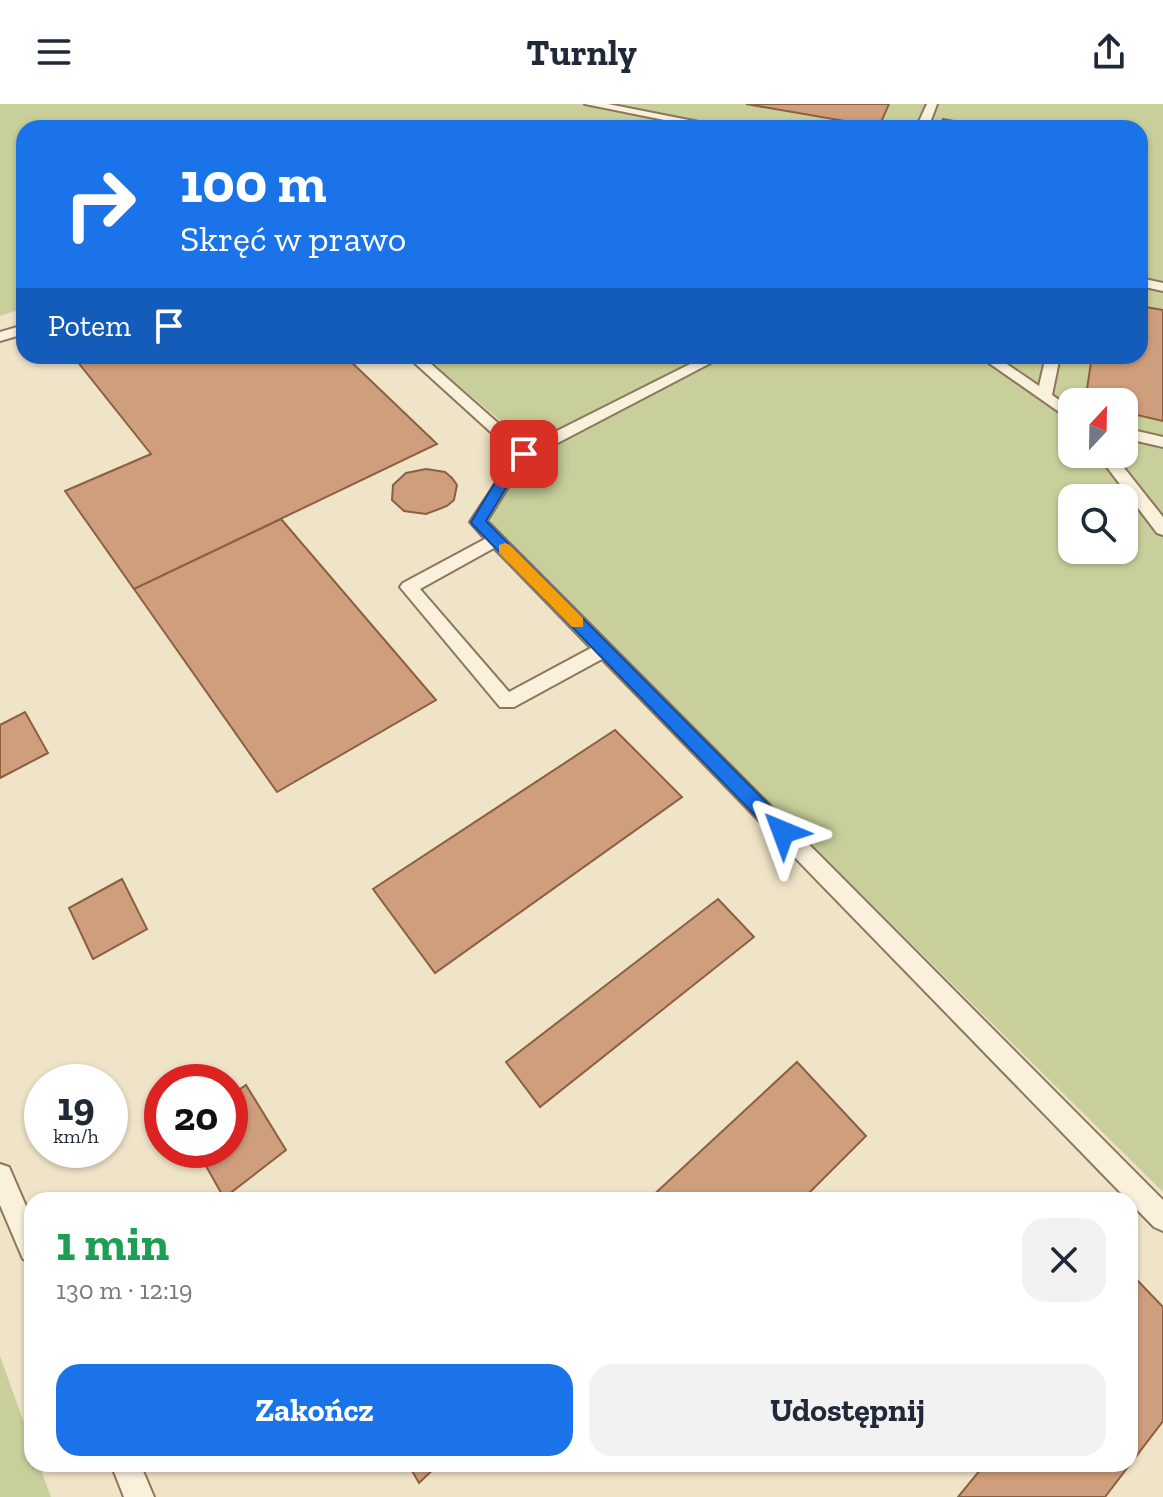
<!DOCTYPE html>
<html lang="pl">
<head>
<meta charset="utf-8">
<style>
	:root { --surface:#fff; --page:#f2f2f3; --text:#1f2937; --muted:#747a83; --accent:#1a73e8 }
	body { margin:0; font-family:"Zilla Slab",serif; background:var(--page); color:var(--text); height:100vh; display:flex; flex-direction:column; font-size:30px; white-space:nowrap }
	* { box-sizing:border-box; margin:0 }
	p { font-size:26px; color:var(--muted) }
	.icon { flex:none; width:44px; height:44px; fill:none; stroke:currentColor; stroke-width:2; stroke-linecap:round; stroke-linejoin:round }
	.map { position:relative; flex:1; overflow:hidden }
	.details { position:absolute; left:24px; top:1088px; width:1114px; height:280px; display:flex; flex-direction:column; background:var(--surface); border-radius:24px; box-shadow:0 2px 6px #0004 }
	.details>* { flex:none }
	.banner { position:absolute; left:16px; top:16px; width:1132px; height:244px; border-radius:24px; box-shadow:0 2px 6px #0004; background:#1a73e8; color:#fff; overflow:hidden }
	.needle { width:52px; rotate:22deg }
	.controls { position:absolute; left:1058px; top:284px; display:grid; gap:16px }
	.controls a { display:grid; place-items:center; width:80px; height:80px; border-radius:16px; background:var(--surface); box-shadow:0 2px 6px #0004; font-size:40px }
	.speed { position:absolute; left:24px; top:960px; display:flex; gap:16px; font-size:40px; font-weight:700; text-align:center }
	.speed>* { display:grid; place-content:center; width:104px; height:104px; border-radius:50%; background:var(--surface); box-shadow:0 2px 6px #0004; line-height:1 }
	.speed small { font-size:20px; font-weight:400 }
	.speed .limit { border:12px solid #d22; background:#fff; color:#111 }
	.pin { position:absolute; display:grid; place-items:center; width:68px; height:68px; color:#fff; margin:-34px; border-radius:16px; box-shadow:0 4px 12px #0006 }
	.me { position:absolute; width:88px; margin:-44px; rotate:316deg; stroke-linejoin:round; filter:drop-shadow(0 0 6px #0008) }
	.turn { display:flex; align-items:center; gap:28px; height:168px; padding:0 32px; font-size:36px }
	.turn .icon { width:104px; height:104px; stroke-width:2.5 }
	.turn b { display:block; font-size:56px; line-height:68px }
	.then { display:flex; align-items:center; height:76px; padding:0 32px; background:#0003; gap:16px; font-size:30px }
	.round { display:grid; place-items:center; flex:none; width:84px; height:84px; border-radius:24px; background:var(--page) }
	.overview { display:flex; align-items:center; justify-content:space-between; height:136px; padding:0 32px }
	h1 { font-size:48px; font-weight:800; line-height:60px; color:#1e9e55 }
	.action { display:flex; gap:16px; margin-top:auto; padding:16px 32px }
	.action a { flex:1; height:92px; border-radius:24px; background:var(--accent); color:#fff; font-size:32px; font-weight:800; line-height:92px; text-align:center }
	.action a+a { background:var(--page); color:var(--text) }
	header { display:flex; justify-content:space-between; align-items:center; height:104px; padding:0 32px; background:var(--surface); font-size:36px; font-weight:800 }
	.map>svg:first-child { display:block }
	.green { fill:#c9cf9b; fill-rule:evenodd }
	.building { fill:#cf9f7d; stroke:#8d5f41; stroke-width:2 }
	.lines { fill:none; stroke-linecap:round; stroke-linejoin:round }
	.lane-casing { stroke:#8d765c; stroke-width:4 }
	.lane { fill:#faf1dc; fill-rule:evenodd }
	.route { fill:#1a73e8; stroke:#114b97; stroke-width:2 }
	.slow { fill:#f59e0b }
</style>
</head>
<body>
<header><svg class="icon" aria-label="menu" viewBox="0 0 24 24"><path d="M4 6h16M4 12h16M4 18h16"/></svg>Turnly<svg class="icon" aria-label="share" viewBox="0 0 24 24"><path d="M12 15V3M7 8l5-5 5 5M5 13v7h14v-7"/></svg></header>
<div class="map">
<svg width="1163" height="1393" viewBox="0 0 1163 1393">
	<rect width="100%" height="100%" fill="#f0e4c8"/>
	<!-- green -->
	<path class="green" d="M 0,0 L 1163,0 L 1163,1088 L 488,422 L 523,336 L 424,252 L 1140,252 L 1140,24 L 24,24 L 24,204 L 0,212 ZM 1072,298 L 1124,298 L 1124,350 L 1072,350 ZM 1072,394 L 1124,394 L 1124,446 L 1072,446 Z
		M 0,1252 L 32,1341 L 32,1360 L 39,1360 L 51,1393 L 0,1393 Z"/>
	<!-- building -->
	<path class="building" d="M 746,0 L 889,0 L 879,23 Z
		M 943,15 L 992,24 L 939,24 Z
		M 1140,202 L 1163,206 L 1163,317 L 1124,308 L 1124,298 L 1085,298 L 1092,252 L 1140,252 Z
		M 73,252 L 345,252 L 437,340 L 134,485 L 65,387 L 151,350 Z
		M 426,365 L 445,368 L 452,374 L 457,381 L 454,396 L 447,402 L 426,410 L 404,407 L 392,396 L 393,381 L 406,369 Z
		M 281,415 L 436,596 L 277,688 L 134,485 Z
		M 25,608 L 48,649 L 0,674 L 0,621 Z
		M 615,626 L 682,693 L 435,869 L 373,785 Z
		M 122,775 L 147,825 L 93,855 L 69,804 Z
		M 718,795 L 754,833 L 540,1003 L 506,958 Z
		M 797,958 L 866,1032 L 802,1096 L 648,1096 Z
		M 246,981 L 286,1046 L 224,1094 L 197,1046 L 230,1046 L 230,992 Z
		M 1138,1177 L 1163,1203 L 1163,1317 L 1105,1393 L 958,1393 L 985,1360 L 1130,1360 L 1130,1186 Z
		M 408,1360 L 439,1360 L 419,1379 Z"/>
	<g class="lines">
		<defs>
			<path id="lane" d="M 585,0 L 608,0 L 729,24 L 704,24 Z
				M 927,0 L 937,0 L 928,24 L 916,24 Z
				M 1140,174 L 1163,179 L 1163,187 L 1140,182 Z
				M 24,221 L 24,230 L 0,237 L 0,228 Z
				M 407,252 L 422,252 L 525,343 L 706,252 L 724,252 L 529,354 L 518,367 L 487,417 L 1163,1096 L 1163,1127 L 1154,1123 L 602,555 L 514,603 L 500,603 L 400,483 L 403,479 L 485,435 L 470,418 L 515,350 ZM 494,444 L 591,544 L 509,588 L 420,485 Z
				M 979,252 L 995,252 L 1039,282 L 1046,252 L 1060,252 L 1052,291 L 1072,305 L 1072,317 Z
				M 1124,324 L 1163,333 L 1163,343 L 1124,334 Z
				M 1097,350 L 1113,350 L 1163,413 L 1163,431 L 1157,429 Z
				M 0,1060 L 9,1063 L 32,1116 L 32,1159 L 23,1155 L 0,1101 Z
				M 111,1360 L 140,1360 L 154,1393 L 124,1393 Z"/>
		</defs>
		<!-- lane casing -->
		<use href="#lane" class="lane-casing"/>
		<!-- lane -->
		<use href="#lane" class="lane"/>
	</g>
	<!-- route -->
	<path class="route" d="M 524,345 L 531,350 L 517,366 L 486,417 L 790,722 L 792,728 L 790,733 L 776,733 L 473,421 L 471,418 L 507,359 Z"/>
	<!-- slow -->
	<path class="slow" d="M 505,439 L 510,441 L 583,514 L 583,523 L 572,523 L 499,449 L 499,441 Z"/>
</svg>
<div class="controls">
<a><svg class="needle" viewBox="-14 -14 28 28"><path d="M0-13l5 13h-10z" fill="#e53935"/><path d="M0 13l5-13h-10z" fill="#747a83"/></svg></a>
<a><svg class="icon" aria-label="search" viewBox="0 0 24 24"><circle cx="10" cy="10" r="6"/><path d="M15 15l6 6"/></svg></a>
</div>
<div class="speed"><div>19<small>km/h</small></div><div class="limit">20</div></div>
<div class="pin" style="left:524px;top:350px;background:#d93025"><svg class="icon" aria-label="arrive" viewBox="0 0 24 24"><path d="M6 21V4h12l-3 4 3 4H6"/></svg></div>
<svg class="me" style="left:783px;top:728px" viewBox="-20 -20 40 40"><path d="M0-17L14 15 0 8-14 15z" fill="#1a73e8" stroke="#fff" stroke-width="4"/></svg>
<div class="banner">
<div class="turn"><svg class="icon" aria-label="right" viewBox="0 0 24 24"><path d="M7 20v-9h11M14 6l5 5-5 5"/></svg><div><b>100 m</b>Skręć w prawo</div></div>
<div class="then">Potem<svg class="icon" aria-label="arrive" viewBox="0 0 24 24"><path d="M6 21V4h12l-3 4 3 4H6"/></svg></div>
</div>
<section class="details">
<div class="overview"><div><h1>1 min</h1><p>130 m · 12:19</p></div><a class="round"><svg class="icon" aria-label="close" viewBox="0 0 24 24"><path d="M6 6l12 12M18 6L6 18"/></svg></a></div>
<div class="action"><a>Zakończ</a><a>Udostępnij</a></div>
</section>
</div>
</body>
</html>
